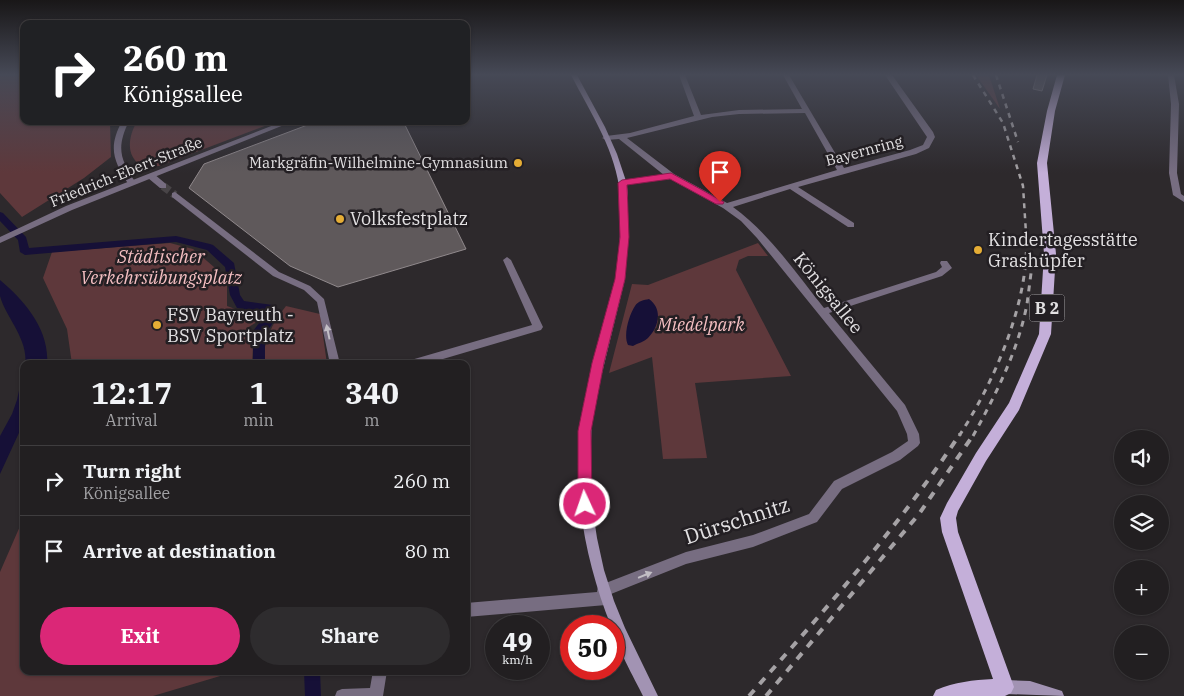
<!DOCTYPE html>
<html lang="en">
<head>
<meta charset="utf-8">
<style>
	:root { --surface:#221f21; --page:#2e2c2e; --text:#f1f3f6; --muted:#a2a2a5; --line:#3f3d3f; --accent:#db2777 }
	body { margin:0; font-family:"IBM Plex Serif",serif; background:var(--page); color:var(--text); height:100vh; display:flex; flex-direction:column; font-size:19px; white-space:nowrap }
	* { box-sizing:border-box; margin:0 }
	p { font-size:16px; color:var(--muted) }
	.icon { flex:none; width:28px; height:28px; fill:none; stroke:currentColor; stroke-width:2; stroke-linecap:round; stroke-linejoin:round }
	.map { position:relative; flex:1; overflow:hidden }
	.panel { position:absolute; left:20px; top:360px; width:450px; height:315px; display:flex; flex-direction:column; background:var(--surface); border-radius:10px; box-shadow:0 1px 4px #0004,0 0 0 1px var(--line) }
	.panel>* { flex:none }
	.hud { position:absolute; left:20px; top:20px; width:450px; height:105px; border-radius:10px; box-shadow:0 1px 4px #0004,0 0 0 1px var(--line); background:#202124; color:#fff; overflow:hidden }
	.tools { position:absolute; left:1114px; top:430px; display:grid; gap:10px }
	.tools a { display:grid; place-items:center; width:55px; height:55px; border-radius:50%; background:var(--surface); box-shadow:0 1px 4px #0004,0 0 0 1px var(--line); font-size:25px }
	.speed { position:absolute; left:485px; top:615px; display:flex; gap:10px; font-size:25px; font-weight:700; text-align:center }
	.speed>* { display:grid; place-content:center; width:65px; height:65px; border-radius:50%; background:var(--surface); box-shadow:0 1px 4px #0004,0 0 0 1px var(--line); line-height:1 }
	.speed small { font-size:12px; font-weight:400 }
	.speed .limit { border:8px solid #d22; background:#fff; color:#111 }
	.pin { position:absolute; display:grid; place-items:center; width:42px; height:42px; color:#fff; margin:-51px -21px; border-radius:50% 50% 50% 0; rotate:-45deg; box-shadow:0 0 5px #0007 }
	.pin .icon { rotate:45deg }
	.me { position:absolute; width:55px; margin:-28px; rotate:357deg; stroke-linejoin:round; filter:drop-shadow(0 0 4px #0008) }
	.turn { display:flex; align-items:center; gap:18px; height:105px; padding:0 20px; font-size:22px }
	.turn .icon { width:65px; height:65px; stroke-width:2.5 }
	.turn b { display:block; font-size:35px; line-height:42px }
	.eta { display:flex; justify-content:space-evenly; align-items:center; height:85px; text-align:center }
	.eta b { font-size:30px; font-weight:700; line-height:35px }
	.primary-button { display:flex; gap:10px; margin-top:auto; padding:10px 20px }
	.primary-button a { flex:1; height:58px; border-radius:30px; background:var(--accent); color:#fff; font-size:20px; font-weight:700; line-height:58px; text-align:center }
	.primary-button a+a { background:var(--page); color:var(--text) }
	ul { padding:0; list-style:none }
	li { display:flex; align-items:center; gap:15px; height:70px; padding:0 20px; border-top:1px solid var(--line) }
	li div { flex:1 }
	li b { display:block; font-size:19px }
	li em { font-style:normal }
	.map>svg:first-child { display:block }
	.green { fill:#5e383b }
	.water { fill:#161037 }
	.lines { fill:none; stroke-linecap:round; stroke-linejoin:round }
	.canal { fill:#161037; fill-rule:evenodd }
	.building { fill:#5f595b; stroke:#90898c }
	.minor-tunnel { stroke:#484447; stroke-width:8; stroke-dasharray:8 4; stroke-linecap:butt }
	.minor { fill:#776d81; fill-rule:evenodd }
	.tertiary { fill:#776d81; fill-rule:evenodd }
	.secondary { fill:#a293b3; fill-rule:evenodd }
	.primary { fill:#c4afd9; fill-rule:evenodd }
	.rail-far2 { stroke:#a5a2a5; stroke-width:2.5; stroke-dasharray:5 5; stroke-linecap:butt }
	.rail-far1 { stroke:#a5a2a5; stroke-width:3; stroke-dasharray:6 6; stroke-linecap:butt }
	.rail { stroke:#a5a2a5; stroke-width:4; stroke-dasharray:8 8; stroke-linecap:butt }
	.oneway { fill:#c2bec5 }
	.route { fill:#db2777; stroke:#8e194d }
	.poi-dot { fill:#e5ad35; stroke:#231f23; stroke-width:2 }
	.labels { text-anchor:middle; stroke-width:5; stroke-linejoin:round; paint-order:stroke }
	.far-street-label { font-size:15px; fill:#e2e0e2; stroke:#231f23 }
	.far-poi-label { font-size:15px; fill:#e2e0e2; stroke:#231f23; text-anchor:end }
	.shield { fill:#231f23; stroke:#a9a6a9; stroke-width:1 }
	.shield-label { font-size:16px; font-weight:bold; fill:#e2e0e2 }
	.poi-label { font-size:18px; fill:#e2e0e2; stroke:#231f23; text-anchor:start }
	.park-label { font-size:18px; font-style:italic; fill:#f5bfc2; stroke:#231f23 }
	.street-label { font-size:18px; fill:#e2e0e2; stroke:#231f23 }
	.near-street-label { font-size:21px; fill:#e2e0e2; stroke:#231f23 }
</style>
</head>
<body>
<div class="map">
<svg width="1184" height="696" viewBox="0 0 1184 696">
	<rect width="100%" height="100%" fill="#2d292c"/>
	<!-- green -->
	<path class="green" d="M 0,75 L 24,75 L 24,121 L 110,121 L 111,157 L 84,178 L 22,217 L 0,193 Z
		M 976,75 L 989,75 L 1000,109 Z
		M 137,121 L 278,121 L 159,166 L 143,167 C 125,156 128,138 137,121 Z
		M 170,243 L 193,249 L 221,273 L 227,286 L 227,306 L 238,310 L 263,311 L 265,317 L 247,328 L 253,347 L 252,364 L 72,364 L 67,329 L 43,278 L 52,252 Z
		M 758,243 L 768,256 L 748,256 L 739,260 L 736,270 L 791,376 L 695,383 L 707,458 L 663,459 L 652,357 L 609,373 L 632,284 L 648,285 Z
		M 286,306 L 320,314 L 327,364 L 263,364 C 264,340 271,325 286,306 Z
		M 24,517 L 24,671 L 237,671 L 153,696 L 0,696 L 0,572 Z"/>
	<!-- water -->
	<path class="water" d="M 0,280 C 24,300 50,330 47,364 L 25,364 C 29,340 5,316 0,296 C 0,292 0,285 0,280 Z
		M 649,299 C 663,309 659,327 648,338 C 644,342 638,343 633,346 L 628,345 C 623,335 629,315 635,306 C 638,301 644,300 649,299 Z
		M 24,367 L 24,422 L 0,474 L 0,436 L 12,414 L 17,400 Z"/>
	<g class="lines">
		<!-- canal -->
		<path class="canal" d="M 0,212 L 3,213 L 26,237 L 29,248 L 176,236 L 210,244 L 213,245 L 234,263 L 240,295 L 244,301 L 273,305 L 278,313 L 271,326 L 265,332 L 265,364 L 253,364 L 253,331 L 267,313 L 266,312 L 237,308 L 230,295 L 225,267 L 207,250 L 176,242 L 25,255 L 20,252 L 18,240 L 0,221 Z
			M 304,671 L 320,671 L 321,696 L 305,696 Z"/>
	</g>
	<!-- building -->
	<path class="building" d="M 1037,75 L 1047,75 L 1042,91 L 1033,89 Z
		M 318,121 L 403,121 L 466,249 L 338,287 L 290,266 L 189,188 L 204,164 Z"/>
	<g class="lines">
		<!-- minor-tunnel -->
		<path class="minor-tunnel" d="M 163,186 L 175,195"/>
		<!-- minor -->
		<path class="minor" d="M 679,75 L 685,75 L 701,115 L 739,110 L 802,109 L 783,75 L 789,75 L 844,168 L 910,150 L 923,145 L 927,137 L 885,75 L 892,75 L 933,132 L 935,137 L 929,148 L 916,154 L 798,187 L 854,223 L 854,227 L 848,227 L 790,189 L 733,207 C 769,233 796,273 824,308 L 936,272 L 942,267 L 940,263 L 941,261 L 947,261 L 952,268 L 942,276 L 829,313 L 905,405 L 919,434 L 920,443 L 918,446 L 900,460 L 842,489 L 817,522 L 753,547 L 686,564 L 611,594 L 613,598 L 611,603 L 606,605 L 466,617 L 466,603 L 597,592 L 598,586 L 686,552 L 753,535 L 809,514 L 834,481 L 892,452 L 908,441 L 907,434 L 897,411 L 757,238 L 741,221 L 723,208 L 670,179 L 622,185 L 618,183 L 622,181 L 664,175 L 619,139 L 606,140 L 602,138 L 606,136 L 630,133 L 694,116 ZM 805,113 L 837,170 L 727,203 L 674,174 L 627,138 L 712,117 L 739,114 Z
			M 1168,75 L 1174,75 L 1179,104 L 1177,173 L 1181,194 L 1184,196 L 1184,202 L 1173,195 L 1169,173 L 1171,104 Z
			M 122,121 L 129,121 C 116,148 120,159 136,183 L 132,185 L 129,185 C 113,160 108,148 122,121 Z
			M 148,174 L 154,174 L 166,184 L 166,188 L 160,188 L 148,178 Z
			M 175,192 L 279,272 L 310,286 L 324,299 L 340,364 L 330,364 L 317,302 L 304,290 L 273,276 L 172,197 L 172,193 Z
			M 507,257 L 511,260 L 543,327 L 541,330 L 426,364 L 406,364 L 411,360 L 532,325 L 503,260 Z
			M 373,671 L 387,671 L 383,696 L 335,696 L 337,691 L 342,689 L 370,688 Z"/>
		<!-- tertiary -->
		<path class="tertiary" d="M 284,121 L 294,121 L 72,210 L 0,243 L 0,237 L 66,206 Z"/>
		<!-- secondary -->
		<path class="secondary" d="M 571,75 L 577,75 L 605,127 L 617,154 L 626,181 L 628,194 L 628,239 L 625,279 L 592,414 L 590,470 L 592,505 L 597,538 L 604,570 L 614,601 L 625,628 L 658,696 L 643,696 C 635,679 614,644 614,626 L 611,626 C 582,553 568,471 586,393 C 593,361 604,330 612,298 C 618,270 621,241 620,212 C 619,203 620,194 619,186 C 613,146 589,110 571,75 Z
			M 1005,680 L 1030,681 L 1062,691 L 1064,696 L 1005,694 L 1000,692 L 998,687 L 1000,682 Z"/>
		<!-- primary -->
		<path class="primary" d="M 1057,75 L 1065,75 L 1055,111 L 1047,163 L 1056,254 L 1051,334 L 1019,410 L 986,461 L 958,511 L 956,518 L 958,532 L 1014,687 L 1011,693 L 1005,696 L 933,696 L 936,690 C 955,682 973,680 993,679 L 942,532 L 940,518 L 947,503 L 976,453 L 1009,403 L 1039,334 L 1044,254 L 1037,163 L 1047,111 Z"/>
		<!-- rail-far2 -->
		<path class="rail-far2" d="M 973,75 L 1003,123 L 1023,186 L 1026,233
			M 996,75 L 1018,142"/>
		<!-- rail-far1 -->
		<path class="rail-far1" d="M 959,436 C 995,381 1031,298 1026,232
			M 973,436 C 996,394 1018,351 1027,304 C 1029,289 1031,273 1033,258"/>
		<!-- rail -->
		<path class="rail" d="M 749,696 C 823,612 898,528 960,434
			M 766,696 L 919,514 L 974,434"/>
	</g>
	<!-- one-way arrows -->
	<defs><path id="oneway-solid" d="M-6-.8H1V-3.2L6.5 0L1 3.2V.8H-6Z" transform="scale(1.25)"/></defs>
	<g class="oneway">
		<use href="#oneway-solid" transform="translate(328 332) rotate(-102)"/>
		<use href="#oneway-solid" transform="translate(645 575) rotate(-22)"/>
	</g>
	<!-- sky -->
	<linearGradient id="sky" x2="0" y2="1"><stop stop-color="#191718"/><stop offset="0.43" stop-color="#464956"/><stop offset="1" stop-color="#464956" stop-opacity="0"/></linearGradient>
	<rect width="1184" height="173" fill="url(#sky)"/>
	<!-- route -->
	<path class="route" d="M 671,173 L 724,202 L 723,204 L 716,204 L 670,179 L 627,185 L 629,237 L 625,279 L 604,363 L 591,431 L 592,504 L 590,508 L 585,510 L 580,508 L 578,504 L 578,431 L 592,363 L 615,279 L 620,237 L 618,183 L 622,180 Z"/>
	<!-- markers -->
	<g class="poi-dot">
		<circle cx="518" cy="163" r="5"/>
		<circle cx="340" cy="219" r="5"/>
		<circle cx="978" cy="250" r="5"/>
		<circle cx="157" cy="325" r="5"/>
	</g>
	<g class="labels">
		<!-- far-street labels -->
		<g class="far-street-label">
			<text transform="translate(864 151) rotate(-15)" y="5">Bayernring</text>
			<text transform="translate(126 172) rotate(-22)" y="5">Friedrich-Ebert-Straße</text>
		</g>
		<!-- far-poi labels -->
		<g class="far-poi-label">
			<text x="508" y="168">Markgräfin-Wilhelmine-Gymnasium</text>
		</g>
		<!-- shield labels -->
		<rect class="shield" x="1029.5" y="294.5" width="35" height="27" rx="4"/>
		<g class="shield-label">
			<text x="1047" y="314">B 2</text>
		</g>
		<!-- poi labels -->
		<g class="poi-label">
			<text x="350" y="225">Volksfestplatz</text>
			<text x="988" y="246">Kindertagesstätte<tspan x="988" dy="21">Grashüpfer</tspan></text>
			<text x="167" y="321">FSV Bayreuth -<tspan x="167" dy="21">BSV Sportplatz</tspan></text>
		</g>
		<!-- park labels -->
		<g class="park-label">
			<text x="161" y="263">Städtischer<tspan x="161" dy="21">Verkehrsübungsplatz</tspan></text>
			<text x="701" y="331">Miedelpark</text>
		</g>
		<!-- street labels -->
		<g class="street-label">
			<text transform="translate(828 293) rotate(51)" y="6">Königsallee</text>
		</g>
		<!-- near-street labels -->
		<g class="near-street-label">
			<text transform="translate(737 521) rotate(-18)" y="7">Dürschnitz</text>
		</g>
	</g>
</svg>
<div class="tools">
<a><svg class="icon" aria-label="sound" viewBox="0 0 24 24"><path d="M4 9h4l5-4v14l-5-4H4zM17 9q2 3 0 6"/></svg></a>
<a><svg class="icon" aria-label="layers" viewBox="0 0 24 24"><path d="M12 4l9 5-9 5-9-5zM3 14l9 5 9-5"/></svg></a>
<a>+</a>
<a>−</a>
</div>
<div class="speed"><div>49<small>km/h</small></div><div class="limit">50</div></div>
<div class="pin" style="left:720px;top:202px;background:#d93025"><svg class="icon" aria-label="arrive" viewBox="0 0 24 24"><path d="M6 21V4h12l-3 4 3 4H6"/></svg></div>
<svg class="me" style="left:585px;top:504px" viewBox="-20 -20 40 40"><circle r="17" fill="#db2777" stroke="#fff" stroke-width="3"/><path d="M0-11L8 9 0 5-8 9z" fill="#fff"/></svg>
<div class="hud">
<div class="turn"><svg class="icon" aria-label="right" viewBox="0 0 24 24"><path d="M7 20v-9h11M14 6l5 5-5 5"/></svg><div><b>260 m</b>Königsallee</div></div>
</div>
<section class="panel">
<div class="eta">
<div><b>12:17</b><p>Arrival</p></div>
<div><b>1</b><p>min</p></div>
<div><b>340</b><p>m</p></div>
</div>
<ul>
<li><svg class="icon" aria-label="right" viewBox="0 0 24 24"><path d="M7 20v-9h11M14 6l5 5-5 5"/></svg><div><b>Turn right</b><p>Königsallee</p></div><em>260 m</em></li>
<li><svg class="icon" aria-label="arrive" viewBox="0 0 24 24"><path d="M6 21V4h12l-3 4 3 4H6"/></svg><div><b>Arrive at destination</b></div><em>80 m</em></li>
</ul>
<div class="primary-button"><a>Exit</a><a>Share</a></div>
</section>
</div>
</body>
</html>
